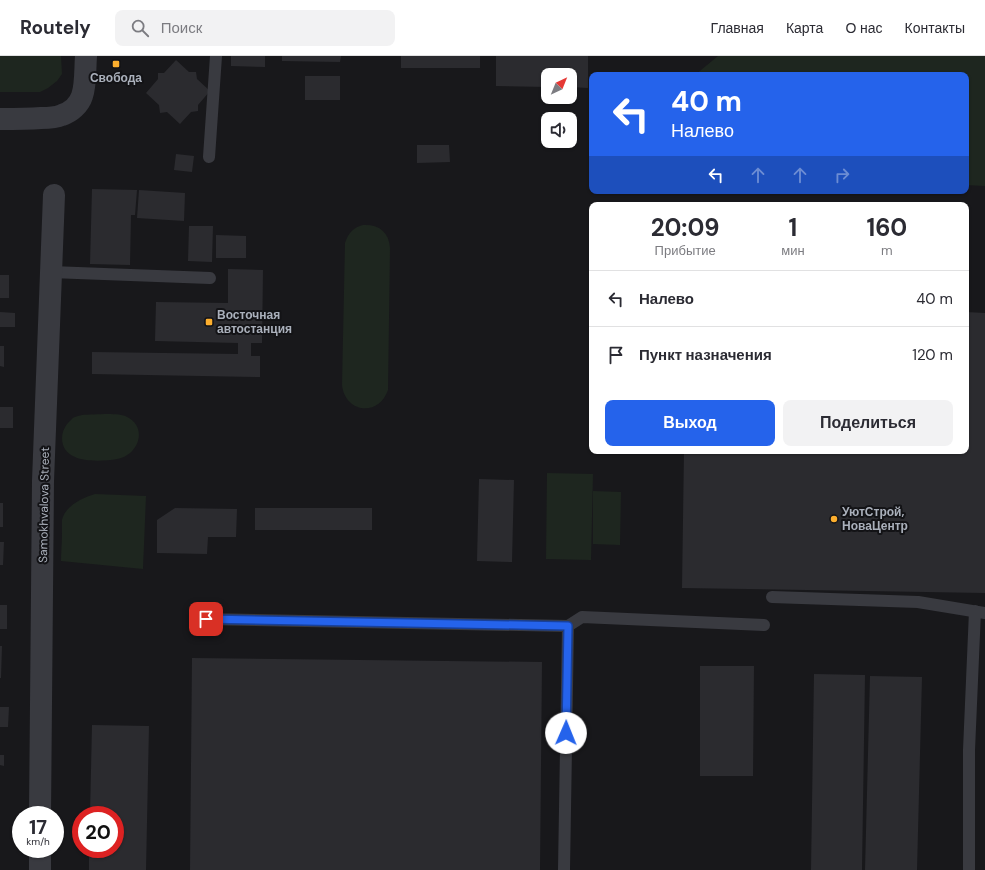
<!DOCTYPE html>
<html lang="ru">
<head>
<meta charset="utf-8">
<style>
	:root { --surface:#fff; --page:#f2f2f3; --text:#2b2b33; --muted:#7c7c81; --line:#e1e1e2; --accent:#2563eb }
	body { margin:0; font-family:"DM Sans",sans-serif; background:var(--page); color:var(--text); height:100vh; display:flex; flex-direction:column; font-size:15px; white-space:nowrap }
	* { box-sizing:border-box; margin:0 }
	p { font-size:13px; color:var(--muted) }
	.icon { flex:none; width:22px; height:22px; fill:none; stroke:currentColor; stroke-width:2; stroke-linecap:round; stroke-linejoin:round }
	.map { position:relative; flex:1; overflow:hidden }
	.panel { position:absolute; left:589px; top:146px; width:380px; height:252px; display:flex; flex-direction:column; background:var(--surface); border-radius:8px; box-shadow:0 1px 3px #0004 }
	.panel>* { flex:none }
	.top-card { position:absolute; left:589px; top:16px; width:380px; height:122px; border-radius:8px; box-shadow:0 1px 3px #0004; background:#2563eb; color:#fff; overflow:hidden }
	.needle { width:26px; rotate:43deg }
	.tools { position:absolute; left:541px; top:12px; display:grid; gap:8px }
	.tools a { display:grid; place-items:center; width:36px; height:36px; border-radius:8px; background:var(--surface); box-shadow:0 1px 3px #0004; font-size:20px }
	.speed { position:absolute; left:12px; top:750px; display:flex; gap:8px; font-size:20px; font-weight:700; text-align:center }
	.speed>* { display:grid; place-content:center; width:52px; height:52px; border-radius:50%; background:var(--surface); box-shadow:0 1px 3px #0004; line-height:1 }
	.speed small { font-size:10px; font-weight:400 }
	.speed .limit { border:6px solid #d22; background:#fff; color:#111 }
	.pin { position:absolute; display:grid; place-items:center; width:34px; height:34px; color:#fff; margin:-17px; border-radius:8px; box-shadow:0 2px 6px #0006 }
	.me { position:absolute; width:44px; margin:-22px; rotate:1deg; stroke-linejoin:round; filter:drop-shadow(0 0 3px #0008) }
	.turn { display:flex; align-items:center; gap:14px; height:84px; padding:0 16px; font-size:18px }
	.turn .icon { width:52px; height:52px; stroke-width:2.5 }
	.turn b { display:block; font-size:28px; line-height:34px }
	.lanes { display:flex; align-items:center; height:38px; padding:0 16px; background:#0003; justify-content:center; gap:20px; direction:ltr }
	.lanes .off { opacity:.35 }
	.eta { display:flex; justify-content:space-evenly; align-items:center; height:68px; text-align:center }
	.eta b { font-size:24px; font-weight:700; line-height:28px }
	.button { display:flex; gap:8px; margin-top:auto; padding:8px 16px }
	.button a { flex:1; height:46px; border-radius:8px; background:var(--accent); color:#fff; font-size:16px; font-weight:700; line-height:46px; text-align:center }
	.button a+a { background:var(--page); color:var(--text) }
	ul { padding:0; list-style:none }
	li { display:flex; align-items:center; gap:12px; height:56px; padding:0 16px; border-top:1px solid var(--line) }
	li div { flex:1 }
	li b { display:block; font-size:15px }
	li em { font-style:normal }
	header { display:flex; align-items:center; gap:24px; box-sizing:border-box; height:56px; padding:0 20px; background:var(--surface); border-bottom:1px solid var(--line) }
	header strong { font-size:19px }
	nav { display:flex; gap:22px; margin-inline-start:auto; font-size:14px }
	.search { width:280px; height:36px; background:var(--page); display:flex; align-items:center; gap:10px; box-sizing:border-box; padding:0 14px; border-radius:8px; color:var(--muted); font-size:15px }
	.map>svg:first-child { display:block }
	.green { fill:#1e261f }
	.building { fill:#2b2b2f }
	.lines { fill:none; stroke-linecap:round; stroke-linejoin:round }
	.service { stroke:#393a40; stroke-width:12 }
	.minor { stroke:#393a40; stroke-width:22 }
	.route-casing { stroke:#184099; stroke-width:10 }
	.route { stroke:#2563eb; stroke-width:7 }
	.poi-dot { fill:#fdaf2e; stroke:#131316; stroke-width:1.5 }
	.labels { text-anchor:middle; stroke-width:4; stroke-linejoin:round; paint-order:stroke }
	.poi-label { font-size:12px; font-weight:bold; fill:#aab0bb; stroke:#131316; text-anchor:start }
	.street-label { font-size:12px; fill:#aab0bb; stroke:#131316 }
</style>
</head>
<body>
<header>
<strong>Routely</strong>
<div class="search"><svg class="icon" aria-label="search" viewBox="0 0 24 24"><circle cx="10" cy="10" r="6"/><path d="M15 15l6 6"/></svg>Поиск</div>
<nav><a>Главная</a><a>Карта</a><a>О нас</a><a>Контакты</a></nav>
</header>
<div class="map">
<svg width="985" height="814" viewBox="0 0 985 814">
	<rect width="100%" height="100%" fill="#18181b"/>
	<!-- green -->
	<path class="green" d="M 0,0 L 61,0 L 62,18 L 57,25 L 48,32 L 40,36 L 0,36 Z
		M 718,0 L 985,0 L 985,130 L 966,129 L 966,19 L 695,19 Z
		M 363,169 C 379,168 389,176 390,192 L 388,334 C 379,361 345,357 342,329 L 345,187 C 348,177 354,171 363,169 Z
		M 82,359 C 93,359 118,356 127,361 C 148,371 139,399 117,403 C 106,405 85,406 75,401 C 59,395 58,375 71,364 C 73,361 78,360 82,359 Z
		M 547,417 L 593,418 L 591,504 L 546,503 Z
		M 593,435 L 621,436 L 620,489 L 593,488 Z
		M 95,438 L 146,440 L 143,513 L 61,505 C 61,496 62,487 62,477 C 62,473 62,468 62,464 C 65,450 82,442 95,438 Z"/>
	<!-- building -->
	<path class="building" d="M 231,0 L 265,0 L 265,11 L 231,10 Z
		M 282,0 L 341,0 L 340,6 L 282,5 Z
		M 401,0 L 480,0 L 480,12 L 401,12 Z
		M 496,0 L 588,0 L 588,32 L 570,31 L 570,19 L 548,19 L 548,31 L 496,30 Z
		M 176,4 L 189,16 L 196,16 L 197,23 L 210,35 L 198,49 L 198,55 L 191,56 L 180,68 L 167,56 L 160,57 L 159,49 L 146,37 L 158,23 L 158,17 L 164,17 Z
		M 305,20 L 340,20 L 340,44 L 305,44 Z
		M 417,89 L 449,89 L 450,106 L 417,107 Z
		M 176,98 L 194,100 L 192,116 L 174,114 Z
		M 92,133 L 137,134 L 135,159 L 131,159 L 130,209 L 90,208 Z
		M 139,134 L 185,137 L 184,165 L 137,162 Z
		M 189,170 L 213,170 L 212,206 L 188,205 Z
		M 216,179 L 246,180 L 246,202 L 216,202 Z
		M 228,213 L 263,214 L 262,287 L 251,287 L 251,300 L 260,300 L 260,321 L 92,318 L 92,296 L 238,298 L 238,287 L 155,285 L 156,246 L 228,247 Z
		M 0,219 L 9,219 L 9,242 L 0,242 Z
		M 0,256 L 15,257 L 15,271 L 0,271 Z
		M 966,256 L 985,257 L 985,537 L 682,532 L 684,395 L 966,395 Z
		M 0,290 L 4,290 L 4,311 L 0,310 Z
		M 0,351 L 13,351 L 13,372 L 0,372 Z
		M 479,423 L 514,424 L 512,506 L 477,505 Z
		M 0,447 L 3,447 L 3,471 L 0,471 Z
		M 175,452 L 237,453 L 236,481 L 208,481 L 207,498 L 157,497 L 157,464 Z
		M 255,452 L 372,452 L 372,474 L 255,474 Z
		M 0,486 L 4,486 L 3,509 L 0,509 Z
		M 0,549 L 7,549 L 7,573 L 0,573 Z
		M 0,590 L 2,590 L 1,622 L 0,622 Z
		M 192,602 L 542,606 L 540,814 L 190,814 Z
		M 700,610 L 754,610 L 753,720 L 700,720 Z
		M 814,618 L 865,619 L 862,814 L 811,814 Z
		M 870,620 L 922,621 L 917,814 L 865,814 Z
		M 0,651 L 9,651 L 8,671 L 0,671 Z
		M 92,669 L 149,670 L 146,814 L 89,814 L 89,793 L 115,793 L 115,759 L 90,759 Z
		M 0,699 L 4,699 L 4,710 L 0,709 Z"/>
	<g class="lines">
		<!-- service -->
		<path class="service" d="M 209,101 L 216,0
			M 51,216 L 210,222
			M 772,541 L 918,546 L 985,557
			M 206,563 L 568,570 L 582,561 L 764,569
			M 564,814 L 568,570
			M 969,814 L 969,694 L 975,555"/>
		<!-- minor -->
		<path class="minor" d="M 0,63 C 14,63 27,63 41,62 C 48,62 55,62 62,59 C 71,56 79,49 82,40 C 86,29 85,12 86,0
			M 40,759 L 43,425 L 54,139
			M 40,814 L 40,793"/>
	</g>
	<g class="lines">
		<defs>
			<path id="route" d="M 206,563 L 568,570 L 566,677"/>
		</defs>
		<!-- route casing -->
		<use href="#route" class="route-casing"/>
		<!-- route -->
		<use href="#route" class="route"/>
	</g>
	<!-- markers -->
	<g class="poi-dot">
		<rect x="112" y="4" width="8" height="8" rx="2"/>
		<rect x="205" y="262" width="8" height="8" rx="2"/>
		<circle cx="834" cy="463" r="4"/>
	</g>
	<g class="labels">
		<!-- poi labels -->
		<g class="poi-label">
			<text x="116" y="26" text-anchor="middle">Свобода</text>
			<text x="217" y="263">Восточная<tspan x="217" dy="14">автостанция</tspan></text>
			<text x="842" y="460">УютСтрой,<tspan x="842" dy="14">НоваЦентр</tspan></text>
		</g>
		<!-- street labels -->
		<g class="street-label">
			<text transform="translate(44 449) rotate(-89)" y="4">Samokhvalova Street</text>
		</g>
	</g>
</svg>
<div class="tools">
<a><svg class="needle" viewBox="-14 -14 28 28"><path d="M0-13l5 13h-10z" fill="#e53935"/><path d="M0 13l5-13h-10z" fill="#7c7c81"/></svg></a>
<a><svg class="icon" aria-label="sound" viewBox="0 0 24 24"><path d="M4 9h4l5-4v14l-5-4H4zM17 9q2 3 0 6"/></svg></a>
</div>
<div class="speed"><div>17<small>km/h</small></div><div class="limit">20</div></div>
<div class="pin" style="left:206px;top:563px;background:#d93025"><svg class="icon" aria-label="arrive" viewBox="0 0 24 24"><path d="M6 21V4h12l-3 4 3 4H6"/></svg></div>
<svg class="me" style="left:566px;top:677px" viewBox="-20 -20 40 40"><circle r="19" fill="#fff"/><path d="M0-13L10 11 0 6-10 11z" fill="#2563eb"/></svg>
<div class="top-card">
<div class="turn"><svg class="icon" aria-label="left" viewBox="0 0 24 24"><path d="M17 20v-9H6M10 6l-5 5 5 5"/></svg><div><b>40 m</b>Налево</div></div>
<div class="lanes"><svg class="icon" aria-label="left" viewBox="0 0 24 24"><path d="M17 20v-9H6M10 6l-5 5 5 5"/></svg><svg class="icon off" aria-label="ahead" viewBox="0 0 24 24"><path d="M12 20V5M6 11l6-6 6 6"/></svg><svg class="icon off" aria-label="ahead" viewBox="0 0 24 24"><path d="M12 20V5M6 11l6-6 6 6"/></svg><svg class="icon off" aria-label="right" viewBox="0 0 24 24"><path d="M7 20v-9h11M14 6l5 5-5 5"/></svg></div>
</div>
<section class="panel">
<div class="eta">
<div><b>20:09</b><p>Прибытие</p></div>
<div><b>1</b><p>мин</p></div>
<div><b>160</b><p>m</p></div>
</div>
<ul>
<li><svg class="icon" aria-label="left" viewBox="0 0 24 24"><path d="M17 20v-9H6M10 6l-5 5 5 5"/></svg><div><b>Налево</b></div><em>40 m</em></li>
<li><svg class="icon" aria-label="arrive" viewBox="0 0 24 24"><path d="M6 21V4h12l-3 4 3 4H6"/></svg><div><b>Пункт назначения</b></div><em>120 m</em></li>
</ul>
<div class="button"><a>Выход</a><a>Поделиться</a></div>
</section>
</div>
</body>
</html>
